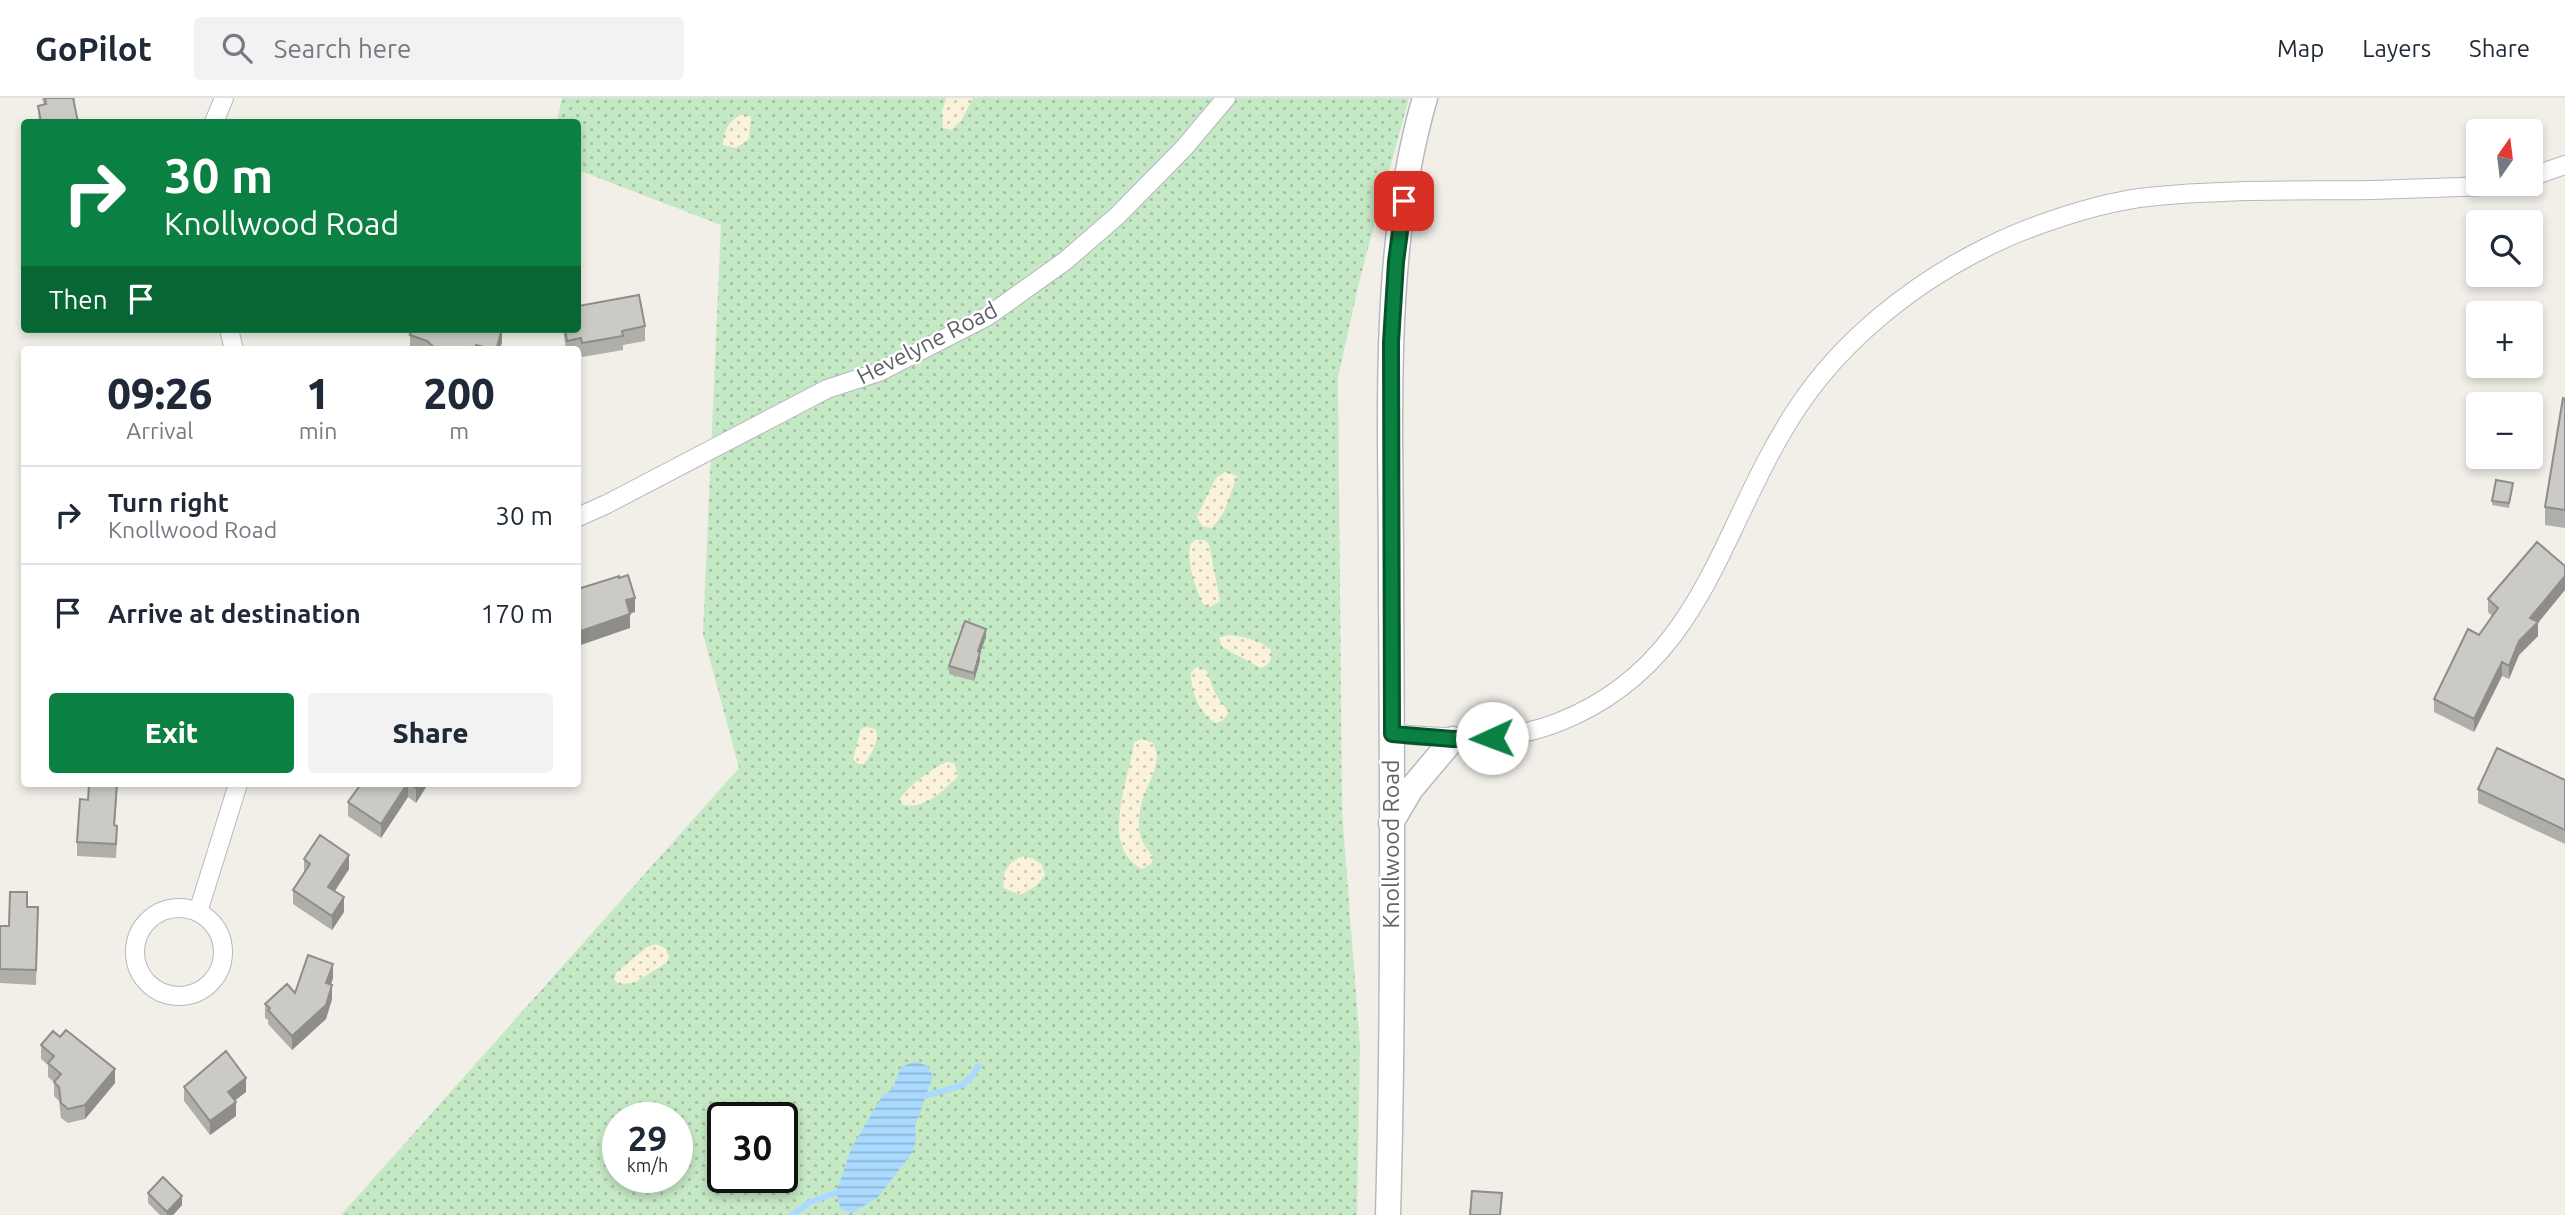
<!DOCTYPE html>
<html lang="en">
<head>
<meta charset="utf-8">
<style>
	:root { --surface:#fff; --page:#f2f2f3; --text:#1f2937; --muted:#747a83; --line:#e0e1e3; --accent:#0b8043 }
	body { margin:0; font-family:Ubuntu,sans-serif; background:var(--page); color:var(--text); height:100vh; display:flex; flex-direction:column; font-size:26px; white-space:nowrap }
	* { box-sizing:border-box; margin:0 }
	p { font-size:23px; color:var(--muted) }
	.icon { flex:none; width:38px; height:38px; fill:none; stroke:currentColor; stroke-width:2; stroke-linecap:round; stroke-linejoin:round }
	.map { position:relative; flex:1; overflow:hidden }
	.sheet { position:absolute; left:21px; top:248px; width:560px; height:441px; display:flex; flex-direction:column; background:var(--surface); border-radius:7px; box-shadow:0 4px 10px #0003 }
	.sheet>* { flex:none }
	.guide { position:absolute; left:21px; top:21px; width:560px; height:214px; border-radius:7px; box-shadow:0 4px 10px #0003; background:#0b8043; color:#fff; overflow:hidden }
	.needle { width:46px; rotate:14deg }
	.buttons { position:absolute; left:2466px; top:21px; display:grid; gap:14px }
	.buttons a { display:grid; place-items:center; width:77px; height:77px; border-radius:7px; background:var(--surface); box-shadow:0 4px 10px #0003; font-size:35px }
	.speed { position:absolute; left:602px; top:1004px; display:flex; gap:14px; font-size:35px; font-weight:700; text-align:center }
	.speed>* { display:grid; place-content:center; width:91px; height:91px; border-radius:50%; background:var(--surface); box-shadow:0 4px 10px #0003; line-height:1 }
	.speed small { font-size:18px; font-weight:400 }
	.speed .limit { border:4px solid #111; border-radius:10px; background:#fff; color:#111 }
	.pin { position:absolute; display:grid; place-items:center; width:60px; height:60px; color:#fff; margin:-30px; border-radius:14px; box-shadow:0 4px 10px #0006 }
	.me { position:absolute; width:77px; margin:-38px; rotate:268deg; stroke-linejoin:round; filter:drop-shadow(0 0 5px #0008) }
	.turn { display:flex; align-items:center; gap:24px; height:147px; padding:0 28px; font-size:32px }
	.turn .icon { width:91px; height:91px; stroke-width:2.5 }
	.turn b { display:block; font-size:49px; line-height:60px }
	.then { display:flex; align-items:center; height:66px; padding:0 28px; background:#0003; gap:14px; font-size:26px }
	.eta { display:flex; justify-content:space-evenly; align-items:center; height:119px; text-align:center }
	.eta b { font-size:42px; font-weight:800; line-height:49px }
	.button { display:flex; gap:14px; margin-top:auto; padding:14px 28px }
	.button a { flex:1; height:80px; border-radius:7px; background:var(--accent); color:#fff; font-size:28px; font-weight:800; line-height:80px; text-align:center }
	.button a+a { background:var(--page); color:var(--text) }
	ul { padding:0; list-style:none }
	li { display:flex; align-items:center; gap:21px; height:98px; padding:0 28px; border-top:2px solid var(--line) }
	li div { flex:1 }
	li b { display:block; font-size:26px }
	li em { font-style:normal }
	header { display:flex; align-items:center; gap:42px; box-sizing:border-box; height:98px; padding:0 35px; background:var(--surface); border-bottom:2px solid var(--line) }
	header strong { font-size:33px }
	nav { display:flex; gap:38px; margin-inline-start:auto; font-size:24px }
	.search { width:490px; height:63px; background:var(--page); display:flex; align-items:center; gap:18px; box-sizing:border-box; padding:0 24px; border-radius:7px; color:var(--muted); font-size:26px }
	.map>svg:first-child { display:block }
	.grass { fill:url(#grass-dots); fill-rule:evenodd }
	.sand { fill:url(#sand-dots) }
	.water { fill:url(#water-rules) }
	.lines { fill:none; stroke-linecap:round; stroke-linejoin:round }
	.stream { stroke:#aadaff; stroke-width:6 }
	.minor-casing { stroke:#b5b8bc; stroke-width:20 }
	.secondary-casing { stroke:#b6babf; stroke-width:27 }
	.minor { stroke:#fff; stroke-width:18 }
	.secondary { stroke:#fff; stroke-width:24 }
	.wall { fill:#afaea9 }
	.shaded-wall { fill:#8f8d8a }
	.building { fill:#cccac5; stroke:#8f8d8a; stroke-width:2 }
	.route-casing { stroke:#07532c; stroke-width:18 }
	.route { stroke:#0b8043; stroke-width:12 }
	.labels { text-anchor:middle; stroke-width:5; stroke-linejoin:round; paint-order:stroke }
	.street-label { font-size:23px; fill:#5f6368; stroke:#fff }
</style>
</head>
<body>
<header>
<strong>GoPilot</strong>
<div class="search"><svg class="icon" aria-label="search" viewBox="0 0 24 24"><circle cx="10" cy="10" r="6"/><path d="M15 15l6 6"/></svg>Search here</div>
<nav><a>Map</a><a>Layers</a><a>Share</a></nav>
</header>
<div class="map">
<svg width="2565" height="1117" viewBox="0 0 2565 1117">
	<defs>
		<pattern id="grass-dots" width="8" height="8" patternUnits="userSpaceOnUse" patternTransform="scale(1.75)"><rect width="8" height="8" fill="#c5e8c5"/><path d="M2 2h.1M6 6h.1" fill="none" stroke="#a3c0a4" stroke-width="1.8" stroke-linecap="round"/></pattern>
		<pattern id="sand-dots" width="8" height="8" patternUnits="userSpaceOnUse" patternTransform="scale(1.75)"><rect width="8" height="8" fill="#fbf3d9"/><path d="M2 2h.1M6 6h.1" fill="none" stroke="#cec8b4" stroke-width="1.8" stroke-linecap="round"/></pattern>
		<pattern id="water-rules" width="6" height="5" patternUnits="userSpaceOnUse" patternTransform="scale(1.75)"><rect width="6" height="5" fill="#aadaff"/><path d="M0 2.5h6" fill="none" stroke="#8eb4d2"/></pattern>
	</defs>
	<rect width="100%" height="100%" fill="#f1efe8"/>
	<!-- grass -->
	<path class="grass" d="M 562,0 L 1409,0 L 1361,176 L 1338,279 L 1342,714 L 1360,947 L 1357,1117 L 341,1117 L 739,670 L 703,536 L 721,127 L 578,72 L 578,24 L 557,24 ZM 618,1020 L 677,1020 L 677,1080 L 618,1080 ZM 723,1020 L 782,1020 L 782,1080 L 723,1080 Z"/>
	<!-- sand -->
	<path class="sand" d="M 946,0 L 973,0 L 961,23 L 951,32 L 943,30 L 942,14 Z
		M 741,17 L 751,19 L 749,41 L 736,50 L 723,47 C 724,32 728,24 741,17 Z
		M 1225,374 L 1237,378 L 1224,414 L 1212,430 L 1202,428 L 1197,418 L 1216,380 Z
		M 1195,442 L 1204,442 L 1209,446 L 1220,503 L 1210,509 L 1203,506 C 1195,488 1187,467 1190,447 Z
		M 1228,537 C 1243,538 1259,542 1271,552 C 1271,562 1271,566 1261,570 L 1222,549 L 1219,540 Z
		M 1197,569 L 1207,573 C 1212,589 1216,601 1229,613 C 1226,620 1223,623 1216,625 C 1198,615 1191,593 1191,574 Z
		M 867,629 L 875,631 C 881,642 871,656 864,666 L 858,666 L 853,661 L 861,631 Z
		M 1142,641 L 1153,645 C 1164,664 1147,685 1142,703 C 1139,713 1138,726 1140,736 C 1141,745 1149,752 1153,760 L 1151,766 L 1142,771 C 1098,747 1130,681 1134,644 Z
		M 947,664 L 954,665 L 958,678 C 943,693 926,711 903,707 L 900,701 C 905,691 935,668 947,664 Z
		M 1024,758 L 1034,761 L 1042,767 L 1045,777 L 1036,788 L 1020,797 L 1004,790 C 1001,775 1009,762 1024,758 Z
		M 656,846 L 665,850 L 669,859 L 666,865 L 634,885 L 618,886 L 614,881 L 616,875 L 647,849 Z"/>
	<!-- water -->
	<path class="water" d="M 916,963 L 927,968 L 933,978 L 915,1028 L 916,1044 L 911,1056 L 878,1099 L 852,1115 L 841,1111 L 836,1095 L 851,1051 L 881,1000 L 893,990 L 901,969 Z"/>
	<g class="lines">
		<!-- stream -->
		<path class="stream" d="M 927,997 C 949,991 969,990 978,968
			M 792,1117 L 812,1103 L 836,1095"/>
		<defs>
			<path id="minor" d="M 214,24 L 224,0
				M 2530,79 L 2565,67
				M 229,231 L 234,252
				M 578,419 L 607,406 L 827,291 L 879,274 L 988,218 L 1065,163 L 1117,118 L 1184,50 L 1226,0
				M 1392,636 C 1450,639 1502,647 1559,624 C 1706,566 1719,427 1798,309 C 1843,241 1914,185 1987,149 C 2031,127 2100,104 2148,99 C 2222,91 2298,93 2372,92 C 2401,91 2430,90 2460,89 C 2473,88 2487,89 2500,86
				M135 854a44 44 0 1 1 88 0a44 44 0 1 1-88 0Z
				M 198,814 L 238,686"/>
			<path id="secondary" d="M 1391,725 L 1411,691 L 1453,641
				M 1388,1117 C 1394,903 1392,689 1391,475 C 1391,319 1381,151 1425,0"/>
		</defs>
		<!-- minor casing -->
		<use href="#minor" class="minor-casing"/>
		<!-- secondary casing -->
		<use href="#secondary" class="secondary-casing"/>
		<!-- minor -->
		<use href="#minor" class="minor"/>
		<!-- secondary -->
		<use href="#secondary" class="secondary"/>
	</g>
	<!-- wall -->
	<path class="wall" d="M 42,0 L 75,0 L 75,10 L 78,24 L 39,24 L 38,8 L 44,7 Z
		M 645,228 L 645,243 L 623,247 L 623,252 L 582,259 L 581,254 L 578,255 L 578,252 L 566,252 L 563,231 Z
		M 398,231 L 502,231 L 502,245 L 499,252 L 413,252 L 410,251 L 410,235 Z
		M 2565,301 L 2565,430 L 2545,427 L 2545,409 Z
		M 2513,390 L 2509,410 L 2492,407 L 2492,403 Z
		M 2488,501 L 2538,525 L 2538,538 L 2519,557 L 2509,581 L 2502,578 L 2474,634 L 2434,614 L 2434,601 L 2492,518 L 2488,514 Z
		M 986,539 L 980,554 L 980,562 L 974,583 L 949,576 L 949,568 Z
		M 2565,682 L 2565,746 L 2478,705 L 2478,691 Z
		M 361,686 L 428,686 L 416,705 L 408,699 L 381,740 L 348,718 L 348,704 Z
		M 117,698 L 115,727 L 117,742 L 116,760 L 77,758 L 77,744 L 88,702 Z
		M 304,761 L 349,771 L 335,793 L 344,814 L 332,832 L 293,806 L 293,792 L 304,775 Z
		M 27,809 L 38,823 L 36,887 L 0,885 L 0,828 L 9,828 Z
		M 333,880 L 331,887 L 332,901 L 326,921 L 292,952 L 268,926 L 268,922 L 265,920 L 265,906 Z
		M 41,947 L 115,985 L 85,1021 L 68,1025 L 61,1020 L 59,1003 L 54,998 L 54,984 L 48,979 L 48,967 L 41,961 Z
		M 184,989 L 246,994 L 235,1002 L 236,1018 L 210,1037 L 184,1003 Z
		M 148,1095 L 182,1107 L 173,1117 L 160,1117 L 148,1105 Z"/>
	<!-- shaded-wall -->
	<path class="shaded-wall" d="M 502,231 L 502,245 L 499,252 L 496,252 Z
		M 2565,478 L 2565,492 L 2538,525 L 2538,538 L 2519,557 L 2509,581 L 2509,568 L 2530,520 Z
		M 635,500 L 635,514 L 626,517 L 626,502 Z
		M 630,516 L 630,530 L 578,548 L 578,534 Z
		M 986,531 L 986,539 L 978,561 L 978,553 Z
		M 980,554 L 980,562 L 974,583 L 974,575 Z
		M 2502,564 L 2502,578 L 2474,634 L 2474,621 Z
		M 408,686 L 408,699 L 381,740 L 381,726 Z
		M 419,686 L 428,686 L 416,705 L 416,690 Z
		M 349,757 L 349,771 L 328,803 L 328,789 Z
		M 344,799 L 344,814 L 332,832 L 332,818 Z
		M 333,866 L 333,880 L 326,899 L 326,885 Z
		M 332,887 L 332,901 L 326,921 L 292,952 L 292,938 Z
		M 115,971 L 115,985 L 85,1021 L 85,1007 Z
		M 246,980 L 246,994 L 228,1008 L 228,994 Z
		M 236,1004 L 236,1018 L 210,1037 L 210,1023 Z
		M 182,1098 L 182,1107 L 173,1117 L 167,1117 L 167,1114 Z"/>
	<!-- building -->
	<path class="building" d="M 45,0 L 73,0 L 78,24 L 41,24 L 38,8 L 46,6 Z
		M 639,197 L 645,228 L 622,233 L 623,238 L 582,245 L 581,240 L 567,243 L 565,231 L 578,231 L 578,208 Z
		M 411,231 L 502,231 L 496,252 L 476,247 L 475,251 L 471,249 L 471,252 L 437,252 L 427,243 L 410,237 Z
		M 2563,300 L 2565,301 L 2565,412 L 2545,409 Z
		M 2496,382 L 2513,385 L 2509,405 L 2492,403 Z
		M 2537,444 L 2565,468 L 2565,478 L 2530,520 L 2538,524 L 2519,543 L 2509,568 L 2502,564 L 2474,621 L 2434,601 L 2468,531 L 2479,537 L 2498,510 L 2488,501 Z
		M 628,477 L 635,500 L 626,502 L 630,516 L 578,534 L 578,491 L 619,478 L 619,480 Z
		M 965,523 L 986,531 L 978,553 L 980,554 L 974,575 L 949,568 Z
		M 2497,650 L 2565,682 L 2565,732 L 2478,691 Z
		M 89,686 L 117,686 L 114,727 L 117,728 L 116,746 L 77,744 L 80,701 L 88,702 Z
		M 361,686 L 407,686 L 381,726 L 348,704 Z
		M 409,686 L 419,686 L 416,690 Z
		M 320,737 L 349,757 L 328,789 L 344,799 L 332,818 L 293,792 L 310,766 L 304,761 Z
		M 10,794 L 27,794 L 27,809 L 38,809 L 36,872 L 0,871 L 0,828 L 9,828 Z
		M 308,857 L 333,866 L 326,885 L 332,887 L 326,907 L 292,938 L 268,912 L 270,910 L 265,906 L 287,886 L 295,895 Z
		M 66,932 L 115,971 L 85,1007 L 68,1011 L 61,1005 L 59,989 L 54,984 L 61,976 L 48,965 L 54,958 L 41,947 L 53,933 L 60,939 Z
		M 226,953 L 246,980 L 228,994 L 236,1004 L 210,1023 L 184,989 Z
		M 163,1079 L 182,1098 L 167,1114 L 148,1095 Z
		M 1472,1093 L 1502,1095 L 1500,1117 L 1470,1117 Z"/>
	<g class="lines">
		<defs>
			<path id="route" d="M 1404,103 L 1396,164 L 1391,244 L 1392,636 L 1453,641 L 1492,640"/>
		</defs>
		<!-- route casing -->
		<use href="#route" class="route-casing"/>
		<!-- route -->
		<use href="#route" class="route"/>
	</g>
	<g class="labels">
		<!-- street labels -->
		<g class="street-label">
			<text transform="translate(927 245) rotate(-27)" y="8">Hevelyne Road</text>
			<text transform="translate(1391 746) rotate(-90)" y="8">Knollwood Road</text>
		</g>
	</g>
</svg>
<div class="buttons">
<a><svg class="needle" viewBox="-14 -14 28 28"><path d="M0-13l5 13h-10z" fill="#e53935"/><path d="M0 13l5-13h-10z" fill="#747a83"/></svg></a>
<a><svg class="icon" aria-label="search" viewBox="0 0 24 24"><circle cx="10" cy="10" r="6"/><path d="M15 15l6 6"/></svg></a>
<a>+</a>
<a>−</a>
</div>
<div class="speed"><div>29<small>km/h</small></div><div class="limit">30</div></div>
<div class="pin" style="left:1404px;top:103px;background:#d93025"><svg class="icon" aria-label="arrive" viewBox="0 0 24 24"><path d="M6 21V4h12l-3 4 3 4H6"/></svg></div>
<svg class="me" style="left:1492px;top:640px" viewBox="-20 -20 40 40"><circle r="19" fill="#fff"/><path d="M0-13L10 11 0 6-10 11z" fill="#0b8043"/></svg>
<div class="guide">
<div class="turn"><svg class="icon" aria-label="right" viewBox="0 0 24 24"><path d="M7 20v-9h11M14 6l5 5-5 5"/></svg><div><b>30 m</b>Knollwood Road</div></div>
<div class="then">Then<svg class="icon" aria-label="arrive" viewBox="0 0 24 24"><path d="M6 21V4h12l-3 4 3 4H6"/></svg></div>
</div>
<section class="sheet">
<div class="eta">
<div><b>09:26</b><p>Arrival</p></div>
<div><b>1</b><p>min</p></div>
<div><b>200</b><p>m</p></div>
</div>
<ul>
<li><svg class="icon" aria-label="right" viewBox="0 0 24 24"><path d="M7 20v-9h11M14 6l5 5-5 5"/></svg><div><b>Turn right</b><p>Knollwood Road</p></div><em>30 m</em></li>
<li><svg class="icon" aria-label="arrive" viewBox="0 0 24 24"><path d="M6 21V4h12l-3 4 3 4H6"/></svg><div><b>Arrive at destination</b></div><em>170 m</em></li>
</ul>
<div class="button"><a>Exit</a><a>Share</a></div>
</section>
</div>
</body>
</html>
